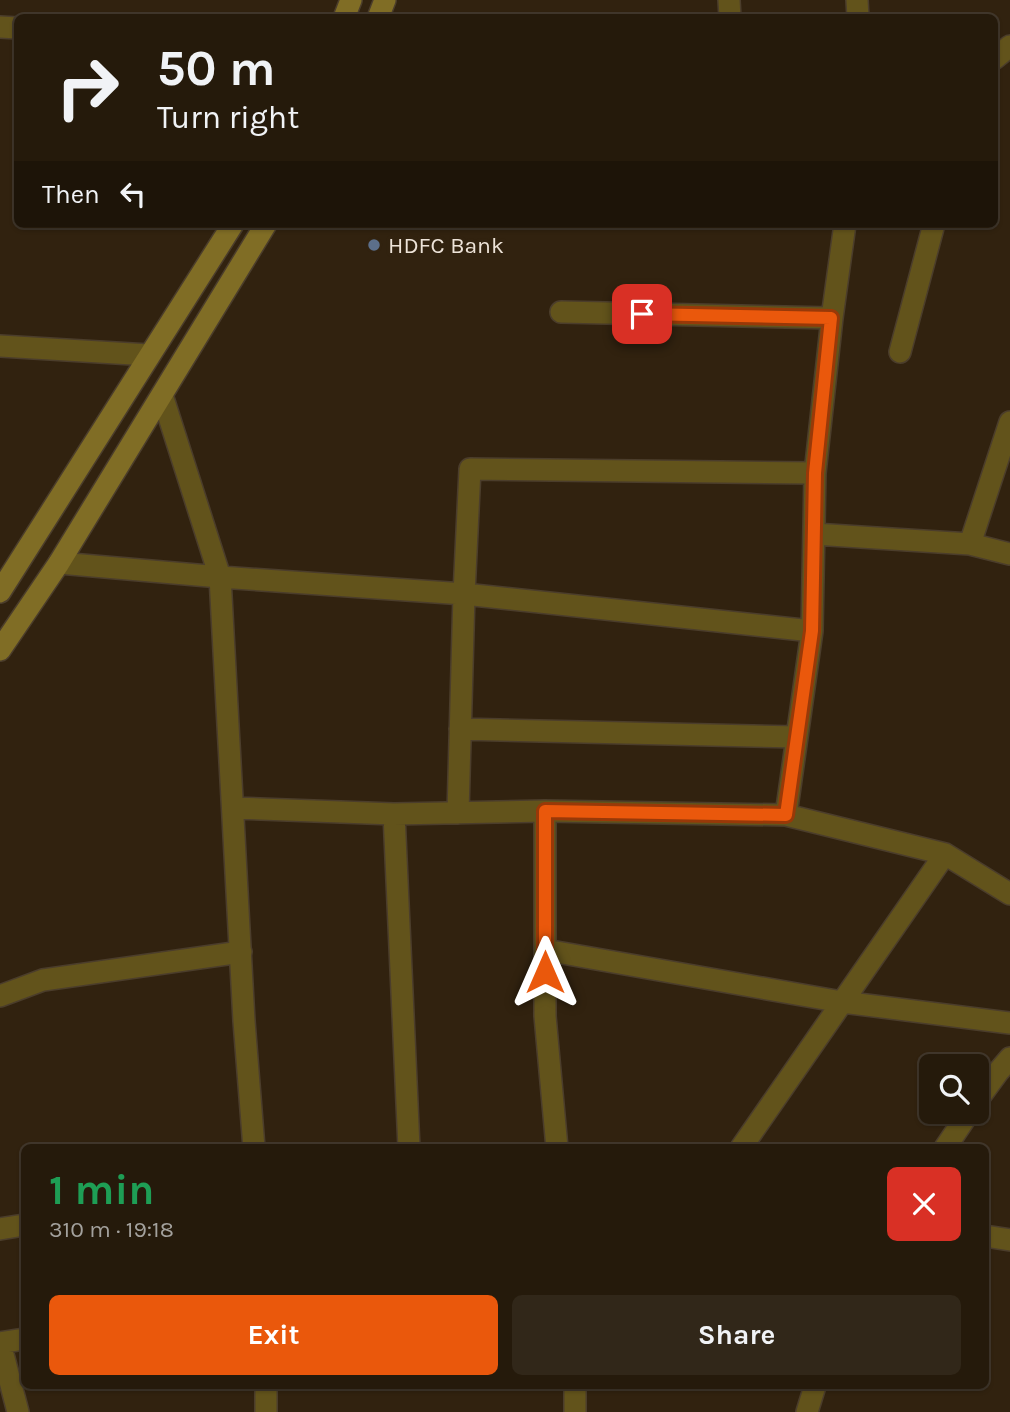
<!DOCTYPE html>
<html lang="en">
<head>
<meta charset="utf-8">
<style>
	:root { --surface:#251a0b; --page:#312719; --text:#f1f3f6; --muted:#a3a19d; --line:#42382c; --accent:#ea580c }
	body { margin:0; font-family:Karla,sans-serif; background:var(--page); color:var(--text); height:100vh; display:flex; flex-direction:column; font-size:26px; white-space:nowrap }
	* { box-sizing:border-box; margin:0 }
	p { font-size:23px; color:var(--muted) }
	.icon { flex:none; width:38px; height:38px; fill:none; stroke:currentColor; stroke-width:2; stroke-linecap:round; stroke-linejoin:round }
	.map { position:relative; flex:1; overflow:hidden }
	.side { position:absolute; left:21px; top:1144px; width:968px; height:245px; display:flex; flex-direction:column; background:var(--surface); border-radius:10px; box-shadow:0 2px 5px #0004,0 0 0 2px var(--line) }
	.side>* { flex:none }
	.banner { position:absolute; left:14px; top:14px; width:984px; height:214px; border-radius:10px; box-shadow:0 2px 5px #0004,0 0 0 2px var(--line); background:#251a0b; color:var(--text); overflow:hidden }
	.fabs { position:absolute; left:919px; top:1054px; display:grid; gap:14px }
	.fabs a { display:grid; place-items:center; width:70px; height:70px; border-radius:10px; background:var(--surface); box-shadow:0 2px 5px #0004,0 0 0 2px var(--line); font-size:35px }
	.pin { position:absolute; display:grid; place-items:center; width:60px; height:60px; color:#fff; margin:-30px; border-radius:14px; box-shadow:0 4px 10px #0006 }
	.me { position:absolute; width:77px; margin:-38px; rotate:0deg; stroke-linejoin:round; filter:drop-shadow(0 0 5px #0008) }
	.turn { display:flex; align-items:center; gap:24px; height:147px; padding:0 28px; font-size:32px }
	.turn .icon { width:91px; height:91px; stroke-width:2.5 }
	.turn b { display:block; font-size:49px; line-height:60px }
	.then { display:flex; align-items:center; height:66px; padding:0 28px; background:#0003; gap:14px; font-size:26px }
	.round { display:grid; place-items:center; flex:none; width:74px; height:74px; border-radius:10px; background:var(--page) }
	.headline { display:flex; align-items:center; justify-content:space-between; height:119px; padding:0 28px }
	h1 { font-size:42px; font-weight:700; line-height:52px; color:#1e9e55 }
	.button { display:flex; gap:14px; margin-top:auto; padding:14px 28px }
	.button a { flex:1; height:80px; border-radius:10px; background:var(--accent); color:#fff; font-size:28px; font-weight:700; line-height:80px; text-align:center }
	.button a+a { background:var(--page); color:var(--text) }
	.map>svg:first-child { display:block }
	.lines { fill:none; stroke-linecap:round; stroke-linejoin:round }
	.street-casing { stroke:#4b3d2b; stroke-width:24 }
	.secondary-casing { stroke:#4b3d2b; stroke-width:24 }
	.street { stroke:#62531b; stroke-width:21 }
	.secondary { stroke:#806d25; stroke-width:21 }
	.route-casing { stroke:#983908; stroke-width:18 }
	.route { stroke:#ea580c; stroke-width:12 }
	.service-dot { fill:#5c6f8a; stroke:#31220f; stroke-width:2.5 }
	.labels { text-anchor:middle; stroke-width:7; stroke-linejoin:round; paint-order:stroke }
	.poi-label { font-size:23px; fill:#ede3d8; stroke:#31220f; text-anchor:start }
</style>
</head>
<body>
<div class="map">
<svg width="1010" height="1412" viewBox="0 0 1010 1412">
	<rect width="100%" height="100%" fill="#31220f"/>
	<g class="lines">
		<defs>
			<path id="street" d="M 729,0 L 730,18
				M 857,0 L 858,18
				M 0,27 L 18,28
				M 994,59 L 1010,46
				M 561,312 L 832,318
				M 0,346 L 149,355
				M 900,352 L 934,224
				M 162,395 L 220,577 L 244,1021 L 254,1148
				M 1010,422 L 970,544 L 1010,554
				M 814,534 L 970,544
				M 59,563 L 220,577 L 464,594 L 812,631 L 786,815 L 945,854 L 1010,894
				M 812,631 L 815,473 L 832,318 L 845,224
				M 460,729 L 797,737
				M 233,808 L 394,814
				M 458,813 L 464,594 L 470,469 L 815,473
				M 545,950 L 842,1002 L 1010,1023
				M 0,996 L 43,980 L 241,952
				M 976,1102 L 998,1072 L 1010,1058
				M 409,1148 L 394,814 L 545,811
				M 557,1148 L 545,1016 L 545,811 L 786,815
				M 741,1148 L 945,854
				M 945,1148 L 970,1111
				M 0,1229 L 24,1225
				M 985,1236 L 1010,1240
				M 0,1343 L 18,1412
				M 0,1343 L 24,1339
				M 575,1386 L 575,1412
				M 266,1412 L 266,1386
				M 807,1412 L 815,1386"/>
			<path id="secondary" d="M 344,18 L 351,0
				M 378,18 L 385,0
				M 0,592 L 233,224
				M 0,650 L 59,563 L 266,224"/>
		</defs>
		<!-- street casing -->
		<use href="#street" class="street-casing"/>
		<!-- secondary casing -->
		<use href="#secondary" class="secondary-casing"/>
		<!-- street -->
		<use href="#street" class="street"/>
		<!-- secondary -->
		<use href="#secondary" class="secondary"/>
	</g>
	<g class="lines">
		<defs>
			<path id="route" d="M 545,972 L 545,811 L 786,815 L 812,631 L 815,473 L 831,318 L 642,314"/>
		</defs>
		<!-- route casing -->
		<use href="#route" class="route-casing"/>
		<!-- route -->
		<use href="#route" class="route"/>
	</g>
	<!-- markers -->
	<circle class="service-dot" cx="374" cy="245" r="7"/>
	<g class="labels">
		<!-- poi labels -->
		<g class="poi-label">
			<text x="388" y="253">HDFC Bank</text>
		</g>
	</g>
</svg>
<div class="fabs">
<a><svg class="icon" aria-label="search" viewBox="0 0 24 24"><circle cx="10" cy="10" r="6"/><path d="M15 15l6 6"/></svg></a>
</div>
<div class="pin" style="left:642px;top:314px;background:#d93025"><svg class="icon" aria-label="arrive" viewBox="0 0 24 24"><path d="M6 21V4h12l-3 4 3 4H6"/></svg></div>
<svg class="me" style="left:545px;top:972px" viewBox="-20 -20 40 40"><path d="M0-17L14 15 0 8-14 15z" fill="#ea580c" stroke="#fff" stroke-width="4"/></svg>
<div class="banner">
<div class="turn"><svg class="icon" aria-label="right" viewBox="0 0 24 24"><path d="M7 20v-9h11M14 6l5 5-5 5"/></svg><div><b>50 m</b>Turn right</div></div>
<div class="then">Then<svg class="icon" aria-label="left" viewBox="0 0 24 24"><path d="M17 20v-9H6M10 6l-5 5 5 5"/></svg></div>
</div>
<section class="side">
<div class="headline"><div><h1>1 min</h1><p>310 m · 19:18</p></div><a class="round" style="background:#d93025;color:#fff"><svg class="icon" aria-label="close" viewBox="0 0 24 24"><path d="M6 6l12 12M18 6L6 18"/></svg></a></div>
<div class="button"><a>Exit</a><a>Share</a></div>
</section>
</div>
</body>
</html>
